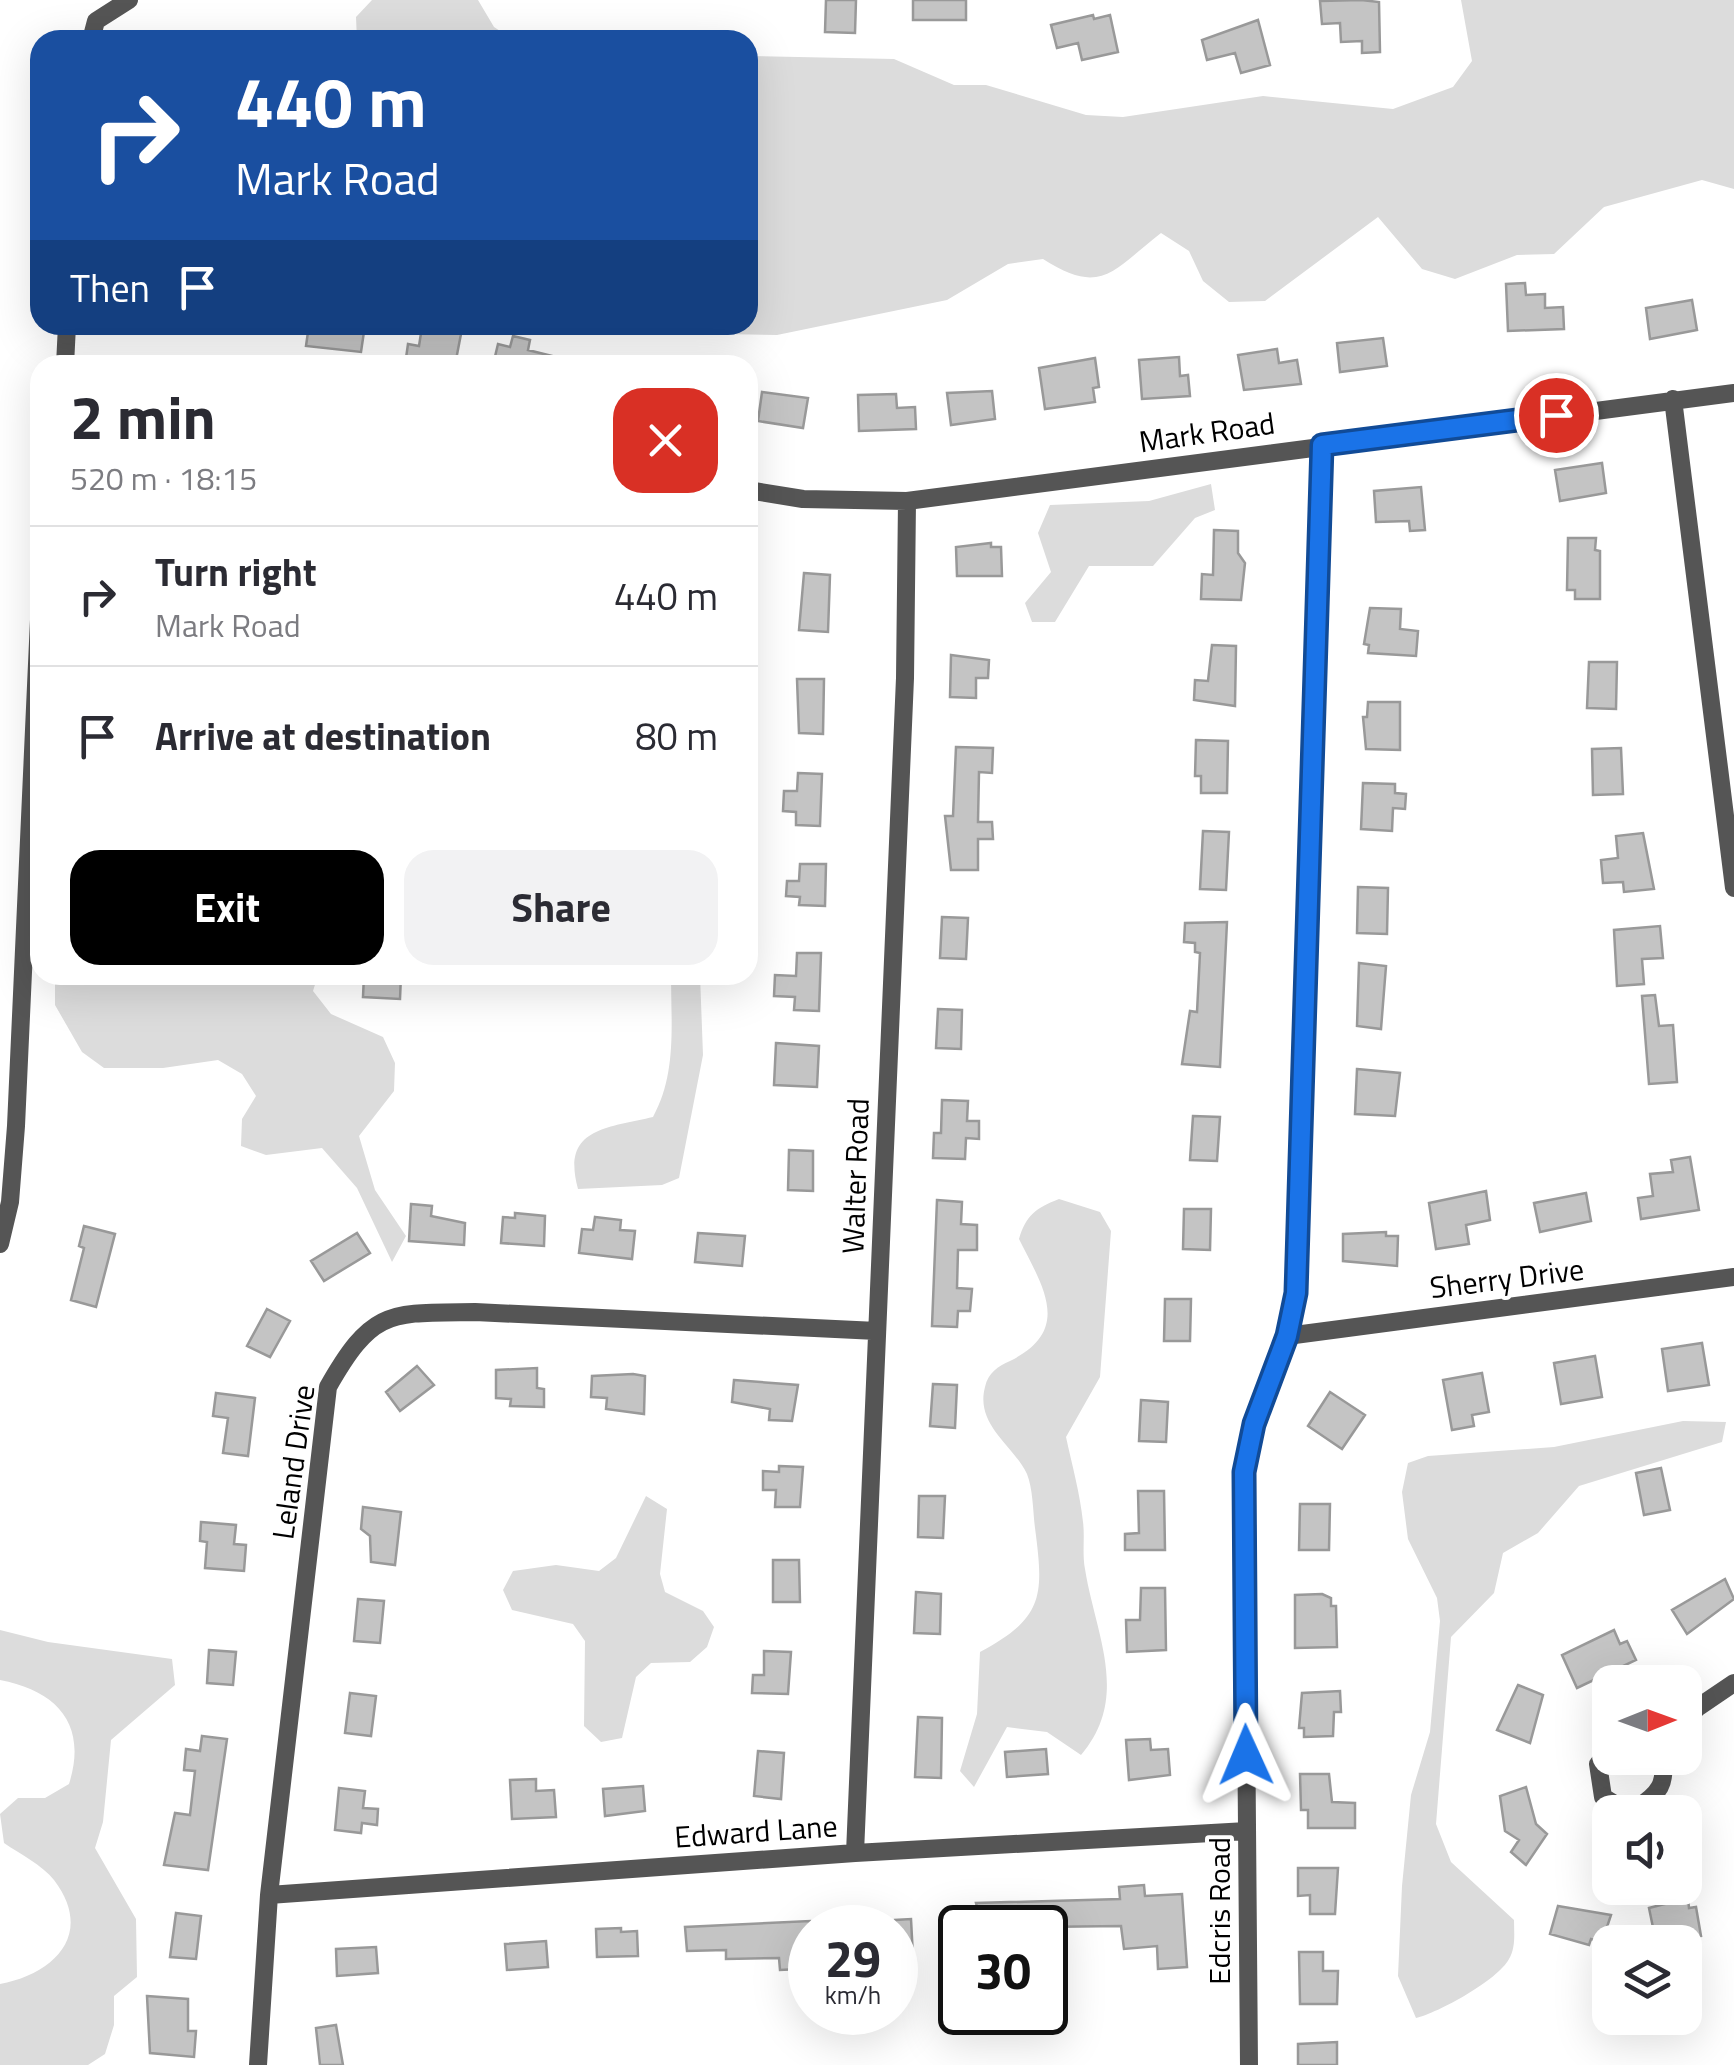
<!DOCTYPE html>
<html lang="en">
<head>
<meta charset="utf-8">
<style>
	:root { --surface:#fff; --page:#f2f2f3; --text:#2b2b33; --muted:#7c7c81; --line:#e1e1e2; --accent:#000 }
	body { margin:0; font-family:"Titillium Web",sans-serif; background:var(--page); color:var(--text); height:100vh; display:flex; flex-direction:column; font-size:38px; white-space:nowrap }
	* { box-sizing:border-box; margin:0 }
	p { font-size:32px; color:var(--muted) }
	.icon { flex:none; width:55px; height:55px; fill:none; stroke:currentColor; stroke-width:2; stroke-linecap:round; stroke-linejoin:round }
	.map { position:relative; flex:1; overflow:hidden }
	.details { position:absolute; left:30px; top:355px; width:728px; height:630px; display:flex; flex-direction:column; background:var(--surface); border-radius:30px; box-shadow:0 10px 40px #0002 }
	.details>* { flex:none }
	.top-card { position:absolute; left:30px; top:30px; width:728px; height:305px; border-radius:30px; box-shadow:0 10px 40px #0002; background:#1a4fa0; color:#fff; overflow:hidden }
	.needle { width:65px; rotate:89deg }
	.tools { position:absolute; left:1592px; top:1665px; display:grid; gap:20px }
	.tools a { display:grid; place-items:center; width:110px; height:110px; border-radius:20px; background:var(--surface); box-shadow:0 10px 40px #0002; font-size:50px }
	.speed { position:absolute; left:788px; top:1905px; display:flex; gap:20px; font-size:50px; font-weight:700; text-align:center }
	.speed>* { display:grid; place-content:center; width:130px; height:130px; border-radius:50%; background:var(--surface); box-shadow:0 10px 40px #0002; line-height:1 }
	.speed small { font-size:25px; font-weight:400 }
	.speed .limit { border:5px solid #111; border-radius:15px; background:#fff; color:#111 }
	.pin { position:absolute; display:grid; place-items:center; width:85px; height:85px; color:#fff; margin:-42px; border:5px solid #fff; border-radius:50%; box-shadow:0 2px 10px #0007 }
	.me { position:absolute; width:110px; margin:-55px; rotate:359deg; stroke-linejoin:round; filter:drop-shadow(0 0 8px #0008) }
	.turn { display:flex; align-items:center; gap:35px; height:210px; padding:0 40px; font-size:45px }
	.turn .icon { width:130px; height:130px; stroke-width:2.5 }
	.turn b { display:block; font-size:70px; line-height:85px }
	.then { display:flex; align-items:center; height:95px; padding:0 40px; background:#0003; gap:20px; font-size:38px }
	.round { display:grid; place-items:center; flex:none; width:105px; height:105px; border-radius:30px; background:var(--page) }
	.overview { display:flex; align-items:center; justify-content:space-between; height:170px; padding:0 40px }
	h1 { font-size:60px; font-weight:700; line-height:75px }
	.action { display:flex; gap:20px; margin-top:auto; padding:20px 40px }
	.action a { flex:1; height:115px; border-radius:30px; background:var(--accent); color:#fff; font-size:40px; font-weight:700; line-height:115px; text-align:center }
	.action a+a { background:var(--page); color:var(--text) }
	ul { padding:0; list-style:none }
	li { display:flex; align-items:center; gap:30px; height:140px; padding:0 40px; border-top:2px solid var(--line) }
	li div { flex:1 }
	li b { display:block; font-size:38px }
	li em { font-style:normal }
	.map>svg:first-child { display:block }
	.green { fill:#dcdcdc }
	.building { fill:#c4c4c4; stroke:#999; stroke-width:2.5 }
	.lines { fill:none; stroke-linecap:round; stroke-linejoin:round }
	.minor { stroke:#555; stroke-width:18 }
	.route-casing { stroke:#114b97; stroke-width:25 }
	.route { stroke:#1a73e8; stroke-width:18 }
	.labels { text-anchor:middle; stroke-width:8; stroke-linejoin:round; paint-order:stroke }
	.street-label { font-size:30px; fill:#000; stroke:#fff }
</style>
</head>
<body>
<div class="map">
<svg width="1734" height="2065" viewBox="0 0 1734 2065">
	<rect width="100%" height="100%" fill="#fff"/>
	<!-- green -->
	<path class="green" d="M 372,0 L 478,0 L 494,27 L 514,40 L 357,40 L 356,17 Z
		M 1461,0 L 1734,0 L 1734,189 L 1702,180 L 1604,207 L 1554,254 L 1517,255 L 1455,279 L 1422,269 L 1378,217 L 1265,301 L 1229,302 L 1203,281 L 1189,251 L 1161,233 C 1113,270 1102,297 1043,259 L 1008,264 L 947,300 L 777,335 L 665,333 L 630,325 L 748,325 L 748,56 L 894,59 L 954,85 L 986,85 L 1086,115 L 1123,117 L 1263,96 L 1393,109 L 1453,87 L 1472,61 Z
		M 1211,484 L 1215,510 L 1195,518 L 1153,566 L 1089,566 L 1055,622 L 1032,622 L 1025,603 L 1051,572 L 1038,533 L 1050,505 L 1149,501 Z
		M 55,975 L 318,975 L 313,991 L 331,1014 L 383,1037 L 395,1063 L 394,1091 L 359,1136 L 375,1190 L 406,1236 L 392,1262 L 357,1188 L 322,1148 L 266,1155 L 241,1146 L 242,1119 L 256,1096 L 242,1074 L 218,1060 L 163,1068 L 104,1068 L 82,1052 L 55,1005 Z
		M 671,975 L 700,975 L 703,1055 L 679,1178 L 662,1185 L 578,1189 C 561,1128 607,1128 653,1117 C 677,1074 671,1024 671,975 Z
		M 1059,1199 L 1100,1212 L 1111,1231 L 1100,1377 L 1066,1437 C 1072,1465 1080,1493 1083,1522 C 1085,1537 1082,1553 1085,1569 C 1095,1633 1131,1697 1081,1755 L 1047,1732 L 1007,1727 L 974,1787 L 960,1771 L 977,1714 L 980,1652 C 1044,1618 1044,1596 1035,1528 C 1033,1512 1033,1489 1027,1474 C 1013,1445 975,1425 985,1387 C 988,1373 998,1366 1010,1361 C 1073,1330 1043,1287 1019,1239 C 1026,1215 1036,1208 1059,1199 Z
		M 1683,1421 L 1726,1422 L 1722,1442 L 1579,1486 L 1538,1533 L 1503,1553 L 1494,1593 L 1451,1637 L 1436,1824 L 1451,1862 L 1514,1920 C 1514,1933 1516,1947 1509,1959 C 1498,1980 1438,2013 1416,2018 L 1398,1976 L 1402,1886 L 1411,1795 L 1430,1732 L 1440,1621 L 1437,1598 L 1408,1539 L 1402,1492 L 1408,1463 L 1428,1456 L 1554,1447 Z
		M 646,1496 L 667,1509 L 660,1574 L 665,1592 L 703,1611 L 714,1627 L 707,1647 L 690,1662 L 651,1663 L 636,1677 L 622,1738 L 601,1742 L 584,1726 L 585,1641 L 573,1624 L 512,1610 L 503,1590 L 513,1571 L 556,1565 L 599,1571 L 616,1558 Z
		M 0,1630 L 48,1642 L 172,1659 L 175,1685 L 111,1740 L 103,1822 L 95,1848 L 136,1919 L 137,1977 L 114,1996 L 114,2025 L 105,2054 L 88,2065 L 0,2065 L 0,1984 C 54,1974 95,1934 54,1880 C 42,1865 20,1854 4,1843 L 0,1814 L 18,1798 L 45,1798 L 69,1784 C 88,1724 57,1691 0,1680 Z"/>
	<!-- building -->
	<path class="building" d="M 826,0 L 856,0 L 855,33 L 825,32 Z
		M 913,0 L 966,0 L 966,20 L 913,20 Z
		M 1361,0 L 1379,2 L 1380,52 L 1362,53 L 1362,41 L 1341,42 L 1340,23 L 1322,24 L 1320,1 Z
		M 1093,15 L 1094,19 L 1110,15 L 1118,52 L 1082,60 L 1078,43 L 1057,48 L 1051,25 Z
		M 1258,20 L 1270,65 L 1241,73 L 1235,53 L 1207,60 L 1202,40 Z
		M 1525,283 L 1526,295 L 1545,294 L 1545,308 L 1563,307 L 1564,329 L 1508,331 L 1506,284 Z
		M 1692,300 L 1697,330 L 1650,339 L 1646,308 Z
		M 309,325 L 365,325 L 361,352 L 306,346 Z
		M 422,327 L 461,334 L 455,365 L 405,365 L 408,344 L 419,346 Z
		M 513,336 L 530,340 L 528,350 L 564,359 L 563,365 L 493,365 L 498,344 L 510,347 Z
		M 1383,338 L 1387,366 L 1340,372 L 1337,343 Z
		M 1277,349 L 1279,363 L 1297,360 L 1301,384 L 1244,390 L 1238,355 Z
		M 1179,357 L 1180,376 L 1188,375 L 1190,396 L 1142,399 L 1139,360 Z
		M 1095,358 L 1099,387 L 1093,388 L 1095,402 L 1045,409 L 1039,368 Z
		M 992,391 L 995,419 L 951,425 L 947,393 Z
		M 762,392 L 808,398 L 803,428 L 758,421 Z
		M 896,394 L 897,408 L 915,407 L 916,429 L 859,431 L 858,395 Z
		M 1602,463 L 1606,493 L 1560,501 L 1555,470 Z
		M 1421,487 L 1425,530 L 1410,531 L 1409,521 L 1376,522 L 1374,491 Z
		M 1214,530 L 1238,531 L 1238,553 L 1245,563 L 1241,600 L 1201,599 L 1202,574 L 1213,575 Z
		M 1568,538 L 1596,538 L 1595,550 L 1600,551 L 1600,599 L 1575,599 L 1575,590 L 1567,590 Z
		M 991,543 L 991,547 L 1001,547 L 1002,576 L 957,576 L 956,547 Z
		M 804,573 L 830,575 L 828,632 L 799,630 Z
		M 1370,608 L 1401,609 L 1400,629 L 1418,631 L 1416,656 L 1368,653 L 1369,645 L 1364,644 Z
		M 1212,645 L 1236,646 L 1235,706 L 1194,700 L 1195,680 L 1208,681 Z
		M 951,655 L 989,660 L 988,678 L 976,678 L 976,698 L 950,697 Z
		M 1589,662 L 1617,662 L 1616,709 L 1587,708 Z
		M 797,679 L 824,679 L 823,734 L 799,733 Z
		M 1368,702 L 1400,702 L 1400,750 L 1366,749 L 1363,717 L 1367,717 Z
		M 1196,740 L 1228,741 L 1227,793 L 1201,793 L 1201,776 L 1195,776 Z
		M 956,747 L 993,748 L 992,773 L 979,772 L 978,822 L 992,822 L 993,839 L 978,839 L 978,870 L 951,870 L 945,816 L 953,816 Z
		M 1621,748 L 1623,794 L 1593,795 L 1592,749 Z
		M 798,773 L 822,774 L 820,826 L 796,825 L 796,812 L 783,811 L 784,791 L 797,791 Z
		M 1363,783 L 1395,784 L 1395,793 L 1406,794 L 1405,809 L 1393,808 L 1392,831 L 1361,829 Z
		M 1203,831 L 1229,832 L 1226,890 L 1200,889 Z
		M 1643,833 L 1654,889 L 1624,892 L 1623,882 L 1603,883 L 1601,860 L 1618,858 L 1616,836 Z
		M 800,864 L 826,864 L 825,906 L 799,905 L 800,897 L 786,896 L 787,881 L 799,881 Z
		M 1358,887 L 1388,888 L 1387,934 L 1357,933 Z
		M 942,917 L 968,918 L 966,959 L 940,958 Z
		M 1227,922 L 1220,1067 L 1182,1064 L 1190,1011 L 1197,1012 L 1200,953 L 1195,952 L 1195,943 L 1184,942 L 1185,923 Z
		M 1660,926 L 1663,958 L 1642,959 L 1644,984 L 1617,986 L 1614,930 Z
		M 797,953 L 821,953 L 819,1011 L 794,1010 L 795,997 L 774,996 L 775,975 L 796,976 Z
		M 1359,963 L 1386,966 L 1381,1029 L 1357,1026 Z
		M 364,975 L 401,975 L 400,999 L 363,997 Z
		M 1655,995 L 1659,1026 L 1673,1025 L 1677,1082 L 1649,1084 L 1642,996 Z
		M 938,1009 L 962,1010 L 961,1049 L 936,1048 Z
		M 776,1043 L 819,1046 L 817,1087 L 774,1085 Z
		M 1357,1069 L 1400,1073 L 1395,1116 L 1355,1114 Z
		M 942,1100 L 968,1101 L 967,1121 L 979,1121 L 979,1139 L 966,1138 L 965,1159 L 933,1158 L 934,1133 L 941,1133 Z
		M 1193,1116 L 1220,1117 L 1217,1161 L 1190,1160 Z
		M 789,1150 L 813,1151 L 813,1191 L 788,1190 Z
		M 1690,1157 L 1699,1210 L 1641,1219 L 1638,1198 L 1653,1196 L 1650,1174 L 1673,1172 L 1671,1160 Z
		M 1486,1191 L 1490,1220 L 1466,1225 L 1469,1244 L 1436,1249 L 1429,1203 Z
		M 1586,1193 L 1591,1221 L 1540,1232 L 1534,1203 Z
		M 937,1200 L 962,1202 L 961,1224 L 977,1225 L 977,1250 L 958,1250 L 957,1288 L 972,1289 L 970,1311 L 958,1311 L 957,1327 L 932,1326 Z
		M 411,1204 L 432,1206 L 431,1216 L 465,1223 L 464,1245 L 409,1241 Z
		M 1184,1209 L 1211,1209 L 1210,1250 L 1183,1249 Z
		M 515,1213 L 545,1216 L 544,1246 L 501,1243 L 503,1217 L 515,1218 Z
		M 595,1217 L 621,1220 L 620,1230 L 635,1231 L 632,1259 L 579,1253 L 582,1229 L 593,1230 Z
		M 84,1226 L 115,1234 L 96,1307 L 71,1300 L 84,1248 L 79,1246 Z
		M 1386,1232 L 1386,1236 L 1398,1236 L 1397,1266 L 1343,1261 L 1343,1234 Z
		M 357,1233 L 370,1253 L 324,1281 L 311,1261 Z
		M 698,1233 L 745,1236 L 742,1266 L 695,1262 Z
		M 1165,1299 L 1191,1299 L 1190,1341 L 1164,1341 Z
		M 267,1309 L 290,1321 L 270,1357 L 247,1346 Z
		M 1702,1343 L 1709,1385 L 1668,1391 L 1662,1349 Z
		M 1595,1356 L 1602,1397 L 1561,1404 L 1554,1363 Z
		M 417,1366 L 434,1385 L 400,1411 L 386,1392 Z
		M 537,1368 L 537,1388 L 544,1389 L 544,1407 L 510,1406 L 511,1399 L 496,1398 L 496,1370 Z
		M 1482,1373 L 1489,1412 L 1472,1415 L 1474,1426 L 1452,1430 L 1443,1380 Z
		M 633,1374 L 645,1376 L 644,1414 L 606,1409 L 607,1398 L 591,1397 L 592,1376 Z
		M 734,1380 L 798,1385 L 792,1421 L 769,1420 L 770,1409 L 732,1402 Z
		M 933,1384 L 957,1385 L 955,1428 L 930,1426 Z
		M 1330,1392 L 1365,1415 L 1342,1449 L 1308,1426 Z
		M 216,1393 L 255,1398 L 248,1456 L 223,1453 L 228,1418 L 213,1416 Z
		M 1141,1400 L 1168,1402 L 1166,1442 L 1139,1441 Z
		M 779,1466 L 803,1467 L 800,1507 L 775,1507 L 776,1490 L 763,1490 L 763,1471 L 779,1472 Z
		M 1661,1468 L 1670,1510 L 1644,1515 L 1636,1473 Z
		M 1138,1491 L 1164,1491 L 1165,1550 L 1125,1550 L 1125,1534 L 1139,1533 Z
		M 919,1496 L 945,1496 L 943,1538 L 918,1537 Z
		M 1300,1504 L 1330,1504 L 1329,1550 L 1299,1550 Z
		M 363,1507 L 401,1512 L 395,1565 L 371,1562 L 370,1536 L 361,1529 Z
		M 201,1522 L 236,1525 L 234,1544 L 246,1545 L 244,1571 L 205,1568 L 207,1542 L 200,1541 Z
		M 773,1560 L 799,1560 L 800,1602 L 773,1602 Z
		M 1725,1579 L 1734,1599 L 1687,1634 L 1672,1610 Z
		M 1141,1588 L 1165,1588 L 1166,1650 L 1127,1652 L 1126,1620 L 1140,1620 Z
		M 916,1592 L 941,1594 L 940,1634 L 914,1633 Z
		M 1322,1594 L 1331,1598 L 1331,1606 L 1336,1606 L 1337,1647 L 1295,1648 L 1295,1595 Z
		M 358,1599 L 384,1601 L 380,1643 L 354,1641 Z
		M 1614,1630 L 1620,1644 L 1627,1641 L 1636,1660 L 1577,1688 L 1562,1655 Z
		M 209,1650 L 236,1652 L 233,1685 L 207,1683 Z
		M 764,1651 L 791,1652 L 788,1694 L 752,1693 L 753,1675 L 764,1675 Z
		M 1518,1685 L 1543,1695 L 1530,1743 L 1497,1730 Z
		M 1340,1691 L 1341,1712 L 1334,1712 L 1333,1736 L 1304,1737 L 1304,1728 L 1299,1728 L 1302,1693 Z
		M 350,1693 L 376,1696 L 371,1736 L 345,1733 Z
		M 918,1717 L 942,1718 L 941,1778 L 915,1777 Z
		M 202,1736 L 227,1739 L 208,1870 L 164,1865 L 175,1813 L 190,1815 L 195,1771 L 184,1770 L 186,1749 L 200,1751 Z
		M 1150,1739 L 1151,1750 L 1168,1749 L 1170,1775 L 1129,1780 L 1126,1740 Z
		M 1046,1749 L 1048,1774 L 1007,1777 L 1005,1752 Z
		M 758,1751 L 784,1753 L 781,1799 L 754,1796 Z
		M 1300,1774 L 1329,1774 L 1332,1802 L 1355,1803 L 1355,1828 L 1308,1828 L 1308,1810 L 1301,1810 Z
		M 536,1779 L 536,1791 L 554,1790 L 556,1817 L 512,1819 L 510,1780 Z
		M 643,1786 L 645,1811 L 605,1816 L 603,1789 Z
		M 1526,1787 L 1536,1824 L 1547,1834 L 1526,1865 L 1511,1852 L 1519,1840 L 1505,1831 L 1500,1796 Z
		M 339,1788 L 365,1791 L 363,1808 L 378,1809 L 377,1825 L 362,1823 L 361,1833 L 335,1830 Z
		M 1298,1868 L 1338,1868 L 1335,1914 L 1310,1914 L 1310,1895 L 1298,1896 Z
		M 1144,1885 L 1145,1896 L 1182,1894 L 1187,1967 L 1158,1969 L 1157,1946 L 1124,1949 L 1121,1926 L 965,1928 L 964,1908 L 977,1907 L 976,1903 L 1120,1899 L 1119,1887 Z
		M 1688,1898 L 1689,1908 L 1696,1907 L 1701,1936 L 1656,1942 L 1649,1908 Z
		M 1558,1906 L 1611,1915 L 1602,1942 L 1591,1939 L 1589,1945 L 1550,1934 Z
		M 176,1913 L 201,1916 L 196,1959 L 170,1957 Z
		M 911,1919 L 913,1957 L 895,1958 L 895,1920 Z
		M 810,1921 L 810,1958 L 800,1959 L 800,1969 L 780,1970 L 779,1958 L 726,1959 L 726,1950 L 687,1951 L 685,1927 Z
		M 621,1928 L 621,1932 L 637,1931 L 638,1956 L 597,1957 L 596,1929 Z
		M 546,1941 L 548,1967 L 507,1970 L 505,1944 Z
		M 376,1947 L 378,1973 L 337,1976 L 336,1949 Z
		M 1299,1952 L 1323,1952 L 1323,1971 L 1338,1971 L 1337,2004 L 1300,2004 Z
		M 147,1996 L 188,1999 L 188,2031 L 196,2031 L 194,2057 L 150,2053 Z
		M 336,2025 L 343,2065 L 320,2065 L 316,2028 Z
		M 1337,2042 L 1337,2065 L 1298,2065 L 1298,2044 Z"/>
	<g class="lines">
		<!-- minor -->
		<path class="minor" d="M 91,40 L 96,21 L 129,0
			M 65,365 L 67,325
			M 1673,399 L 1734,888
			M 748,490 L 803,499 L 907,501 L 1734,393
			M 0,1244 L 10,1202 L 16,1126 L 40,598
			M 1287,1336 L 1734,1277
			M 1685,1723 L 1697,1708 L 1734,1683
			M 1610,1751 L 1598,1764 L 1603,1797 L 1616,1805 L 1637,1808 C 1659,1794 1667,1783 1662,1758
			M 855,1853 L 905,678 L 907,501
			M 269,1895 L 855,1853 L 1247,1831
			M 258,2065 L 269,1895 L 328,1387 C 373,1308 389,1313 475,1312 L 877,1331
			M 1249,2065 L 1244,1471 C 1257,1410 1283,1354 1296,1293 L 1322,445"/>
	</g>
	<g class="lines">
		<defs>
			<path id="route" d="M 1246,1755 L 1244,1472 L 1254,1424 L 1287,1336 L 1296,1293 L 1322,445 L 1556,415"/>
		</defs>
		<!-- route casing -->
		<use href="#route" class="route-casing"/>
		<!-- route -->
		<use href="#route" class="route"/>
	</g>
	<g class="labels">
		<!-- street labels -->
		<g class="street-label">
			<text transform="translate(1207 433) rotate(-8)" y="10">Mark Road</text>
			<text transform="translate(856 1176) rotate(-88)" y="10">Walter Road</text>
			<text transform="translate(1507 1279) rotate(-7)" y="10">Sherry Drive</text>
			<text transform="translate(294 1462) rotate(-82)" y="10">Leland Drive</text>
			<text transform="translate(756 1832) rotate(-4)" y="10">Edward Lane</text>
			<text transform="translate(1220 1911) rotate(-90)" y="10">Edcris Road</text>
		</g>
	</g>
</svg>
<div class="tools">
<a><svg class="needle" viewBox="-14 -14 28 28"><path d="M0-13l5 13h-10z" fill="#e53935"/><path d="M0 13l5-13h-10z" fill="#7c7c81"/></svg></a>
<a><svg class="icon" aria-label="sound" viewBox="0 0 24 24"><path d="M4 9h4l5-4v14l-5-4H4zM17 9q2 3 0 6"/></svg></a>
<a><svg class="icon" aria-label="layers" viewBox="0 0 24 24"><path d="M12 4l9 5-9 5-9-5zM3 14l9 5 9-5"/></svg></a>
</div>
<div class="speed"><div>29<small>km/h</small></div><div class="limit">30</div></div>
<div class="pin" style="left:1556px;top:415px;background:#d93025"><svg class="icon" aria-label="arrive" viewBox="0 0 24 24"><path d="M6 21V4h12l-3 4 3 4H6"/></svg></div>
<svg class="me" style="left:1246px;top:1755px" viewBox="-20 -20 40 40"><path d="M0-17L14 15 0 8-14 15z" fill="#1a73e8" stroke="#fff" stroke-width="4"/></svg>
<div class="top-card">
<div class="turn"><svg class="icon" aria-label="right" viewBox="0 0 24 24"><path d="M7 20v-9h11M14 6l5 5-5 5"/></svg><div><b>440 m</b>Mark Road</div></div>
<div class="then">Then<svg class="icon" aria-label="arrive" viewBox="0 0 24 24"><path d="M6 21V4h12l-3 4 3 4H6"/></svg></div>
</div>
<section class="details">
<div class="overview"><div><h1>2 min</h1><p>520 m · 18:15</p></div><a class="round" style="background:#d93025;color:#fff"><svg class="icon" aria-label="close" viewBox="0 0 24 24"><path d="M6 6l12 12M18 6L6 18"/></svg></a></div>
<ul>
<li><svg class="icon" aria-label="right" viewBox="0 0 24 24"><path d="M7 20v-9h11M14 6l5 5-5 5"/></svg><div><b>Turn right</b><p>Mark Road</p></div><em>440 m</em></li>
<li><svg class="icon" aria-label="arrive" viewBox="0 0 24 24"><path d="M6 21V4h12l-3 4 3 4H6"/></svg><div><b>Arrive at destination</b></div><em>80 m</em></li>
</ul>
<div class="action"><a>Exit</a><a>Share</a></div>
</section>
</div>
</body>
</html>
